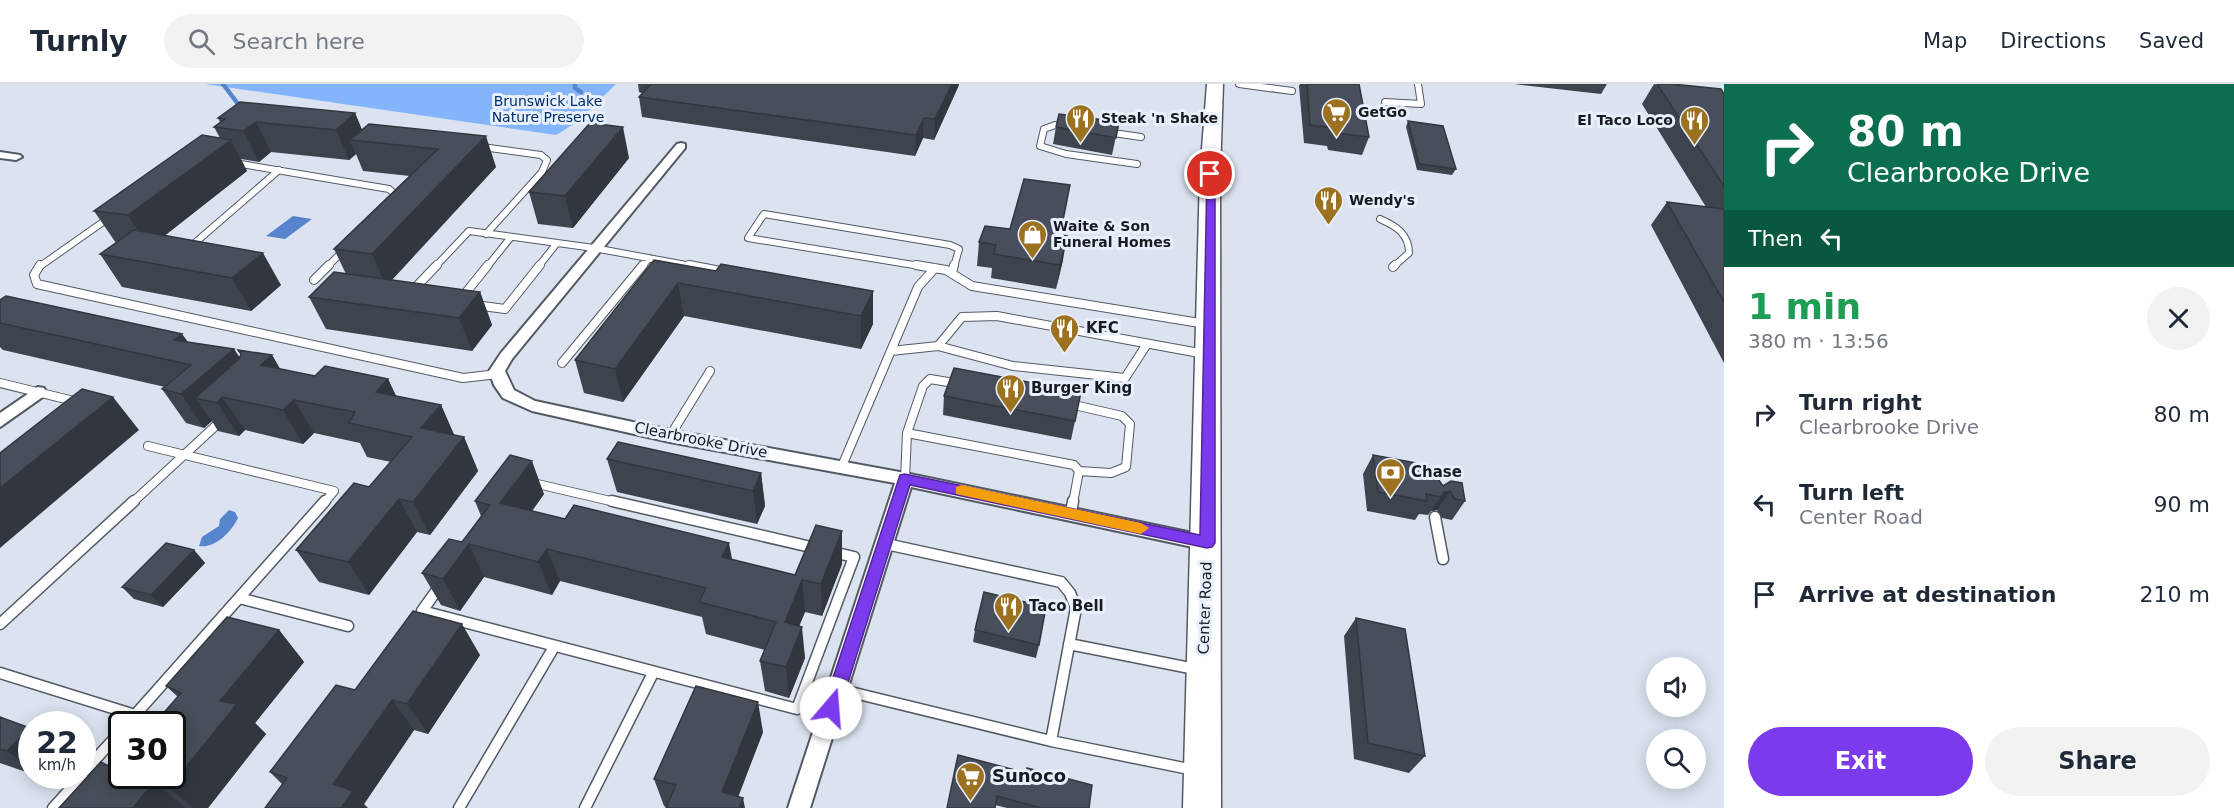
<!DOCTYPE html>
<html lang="en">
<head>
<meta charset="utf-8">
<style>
	:root { --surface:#fff; --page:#f2f2f3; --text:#1f2937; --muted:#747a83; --line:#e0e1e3; --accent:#7c3aed }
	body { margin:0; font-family:"DejaVu Sans",sans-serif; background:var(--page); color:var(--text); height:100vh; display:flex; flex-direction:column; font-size:22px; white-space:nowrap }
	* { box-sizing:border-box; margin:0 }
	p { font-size:20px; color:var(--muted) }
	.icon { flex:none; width:33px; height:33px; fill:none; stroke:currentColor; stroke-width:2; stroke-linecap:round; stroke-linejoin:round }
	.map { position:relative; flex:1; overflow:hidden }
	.details { display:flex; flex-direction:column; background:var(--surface); width:510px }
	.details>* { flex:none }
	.top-card { background:#0b6e4f; color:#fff; overflow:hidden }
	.tools { position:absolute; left:1646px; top:573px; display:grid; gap:12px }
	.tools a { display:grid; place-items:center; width:60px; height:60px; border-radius:50%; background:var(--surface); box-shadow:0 3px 15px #0003; font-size:30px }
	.speed { position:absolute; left:18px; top:627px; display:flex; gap:12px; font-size:30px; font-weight:700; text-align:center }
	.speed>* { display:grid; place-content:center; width:78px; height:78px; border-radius:50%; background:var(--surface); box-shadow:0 3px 15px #0003; line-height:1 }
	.speed small { font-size:15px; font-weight:400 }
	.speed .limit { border:3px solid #111; border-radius:9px; background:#fff; color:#111 }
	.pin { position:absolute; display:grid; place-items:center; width:51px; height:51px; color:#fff; margin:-26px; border:3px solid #fff; border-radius:50%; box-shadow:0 2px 6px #0007 }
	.me { position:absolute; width:66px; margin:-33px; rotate:18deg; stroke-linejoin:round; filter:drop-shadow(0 0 4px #0008) }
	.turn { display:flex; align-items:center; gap:21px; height:126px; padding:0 24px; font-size:27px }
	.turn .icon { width:78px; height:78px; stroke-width:2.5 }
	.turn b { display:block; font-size:42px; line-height:51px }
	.then { display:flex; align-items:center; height:57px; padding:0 24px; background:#0003; gap:12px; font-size:22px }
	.round { display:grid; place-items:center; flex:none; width:63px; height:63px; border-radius:32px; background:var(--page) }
	.headline { display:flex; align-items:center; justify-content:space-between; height:102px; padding:0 24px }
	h1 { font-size:36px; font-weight:700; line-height:45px; color:#1e9e55 }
	.button { display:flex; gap:12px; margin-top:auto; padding:12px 24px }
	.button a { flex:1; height:69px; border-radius:36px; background:var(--accent); color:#fff; font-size:24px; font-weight:700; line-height:69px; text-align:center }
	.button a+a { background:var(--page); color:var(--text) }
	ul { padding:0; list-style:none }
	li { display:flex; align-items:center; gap:18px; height:90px; padding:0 24px }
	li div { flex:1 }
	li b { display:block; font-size:22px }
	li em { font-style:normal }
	header { display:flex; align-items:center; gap:36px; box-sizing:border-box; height:84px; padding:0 30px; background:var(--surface); border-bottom:2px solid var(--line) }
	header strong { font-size:28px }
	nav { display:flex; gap:33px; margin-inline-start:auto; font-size:21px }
	.search { width:420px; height:54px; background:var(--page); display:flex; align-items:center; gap:15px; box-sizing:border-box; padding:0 21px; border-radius:33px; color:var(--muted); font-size:22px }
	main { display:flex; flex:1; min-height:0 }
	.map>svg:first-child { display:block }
	.green { fill:#84b4fc }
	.water { fill:#5685cd }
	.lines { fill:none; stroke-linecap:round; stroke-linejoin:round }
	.stream { stroke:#5685cd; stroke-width:4.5 }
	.service-far2-casing { stroke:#535a64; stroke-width:8 }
	.service-far1-casing { stroke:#535a64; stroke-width:10 }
	.service-casing { stroke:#535a64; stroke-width:13 }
	.minor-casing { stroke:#535a64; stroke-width:4 }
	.primary-casing { stroke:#535a64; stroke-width:3 }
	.service-far2 { stroke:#fff; stroke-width:6 }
	.service-far1 { stroke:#fff; stroke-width:8 }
	.service { stroke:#fff; stroke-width:10 }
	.minor { fill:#fff; fill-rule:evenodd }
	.primary { fill:#fff; fill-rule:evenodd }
	.wall { fill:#3e444d }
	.shaded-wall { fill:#32373f }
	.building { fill:#484f5a; stroke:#32373f; stroke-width:1.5 }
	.route { fill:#7c3aed; stroke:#51269a; stroke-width:1.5 }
	.slow { fill:#f59e0b }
	.labels { text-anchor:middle; stroke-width:6; stroke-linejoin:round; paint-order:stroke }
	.far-park-label { font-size:14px; fill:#002d6d; stroke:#e8f0fd }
	.far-poi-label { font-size:14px; font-weight:bold; fill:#181b20; stroke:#e8f0fd; text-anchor:start }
	.poi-label { font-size:15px; font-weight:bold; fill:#181b20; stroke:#e8f0fd; text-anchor:start }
	.street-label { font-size:15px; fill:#181b20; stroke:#e8f0fd }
	.near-poi-label { font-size:18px; font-weight:bold; fill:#181b20; stroke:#e8f0fd; text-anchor:start }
</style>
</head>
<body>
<header>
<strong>Turnly</strong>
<div class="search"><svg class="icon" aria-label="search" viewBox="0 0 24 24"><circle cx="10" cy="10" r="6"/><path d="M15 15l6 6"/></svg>Search here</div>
<nav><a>Map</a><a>Directions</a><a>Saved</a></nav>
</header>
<main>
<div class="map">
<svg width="1724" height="724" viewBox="0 0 1724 724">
	<rect width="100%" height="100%" fill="#dbe3f0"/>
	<!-- green -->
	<path class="green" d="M 205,0 L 616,0 L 577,38 L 556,51 Z"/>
	<!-- water -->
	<path class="water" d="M 293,132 L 312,135 L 285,155 L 266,152 Z
		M 229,426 L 235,428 L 238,434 C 232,447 215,465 199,462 L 202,453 L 219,442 L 220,435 Z"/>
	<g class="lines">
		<!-- stream -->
		<path class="stream" d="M 223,0 L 238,20
			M 575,0 L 575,4 L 581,8"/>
		<defs>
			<path id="service-far2" d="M 1239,0 L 1292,7
				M 1385,18 L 1421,20 L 1418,0
				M 1067,43 L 1055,41 L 1044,45 L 1040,62 L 1066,70 L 1137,80
				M 1106,48 L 1141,53
				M 482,63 L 541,71 L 547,76 L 542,88 L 486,150
				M 235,79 L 389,105 L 396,111 L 392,117
				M 1380,135 C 1396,142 1409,150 1409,169 L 1393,183
				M 189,164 L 279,86
				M 39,183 L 110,133
				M 327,183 L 345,165
				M 435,183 L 469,147 L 594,164 L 697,183
				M 487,183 L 511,153
				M 538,183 L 557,159
				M 642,183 L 649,174
				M 926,183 L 748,154 L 764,130 L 950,161 L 959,165 L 954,183"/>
			<path id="service-far1" d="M 40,181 L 34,191 L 37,200 L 463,294 L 498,290
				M 689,181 L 726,188
				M 916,181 L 946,186 L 972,202 L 1206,240
				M 1393,183 L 1395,181
				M 952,189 L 954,181
				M 314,196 L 329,181
				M 413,206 L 437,181
				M 460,216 L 488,181
				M 475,221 L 505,225 L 540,181
				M 938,262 L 962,233 L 997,232 L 1205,270
				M 891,267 L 938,262 L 1013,282 L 1125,294 L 1147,260
				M 562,279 L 643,181
				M 0,299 L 78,318
				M 907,349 L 923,302 L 930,295 L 960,300
				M 670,352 L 710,287
				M 148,362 L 334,407 L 324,419
				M 842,382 L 918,203 L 935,184
				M 1427,385 L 1430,403
				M 905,395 L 907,349 L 1074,381 L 1079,387 L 1111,389 L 1126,383 L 1130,340 L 1122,332 L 1070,320
				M 132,419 L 223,335
				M 499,419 L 516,395 L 619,419
				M 1073,419 L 1079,387"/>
			<path id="service" d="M 500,417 L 422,527 L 797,625 L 854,473 L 612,417
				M 1071,429 L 1073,417
				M 1435,433 L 1443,475
				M 886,460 L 1061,498 L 1070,509 L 1076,524 L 1051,657
				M 239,514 L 348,542
				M 0,540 L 134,417
				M 1069,560 L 1195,585
				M 0,589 L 135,631
				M 838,605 L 1051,657 L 1194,686
				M 127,640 L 325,417
				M 82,690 L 122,646
				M 53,724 L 82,692
				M 459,724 L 554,563
				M 585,724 L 653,589"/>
			<path id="minor" d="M 681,59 L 685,60 L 685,64 L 512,275 L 505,287 L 514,306 L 535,317 L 670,346 L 905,389 L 1207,452 L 1213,454 L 1216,459 L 1213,464 L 1207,466 L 911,403 L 810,724 L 788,724 L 895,399 L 670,358 L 532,327 L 503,314 L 494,301 L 489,287 L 501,269 L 677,60 Z
				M 0,68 L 20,71 L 22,73 L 16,76 L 0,74 Z
				M 38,303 L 44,304 L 46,308 L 44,312 L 0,343 L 0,329 Z"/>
			<path id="primary" d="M 1207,0 L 1223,0 L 1220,90 L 1221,724 L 1183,724 L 1200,90 Z"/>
		</defs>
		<!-- service-far2 casing -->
		<use href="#service-far2" class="service-far2-casing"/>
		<!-- service-far1 casing -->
		<use href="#service-far1" class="service-far1-casing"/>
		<!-- service casing -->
		<use href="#service" class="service-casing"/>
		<!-- minor casing -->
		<use href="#minor" class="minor-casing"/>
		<!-- primary casing -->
		<use href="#primary" class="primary-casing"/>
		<!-- service-far2 -->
		<use href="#service-far2" class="service-far2"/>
		<!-- service-far1 -->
		<use href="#service-far1" class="service-far1"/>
		<!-- service -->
		<use href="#service" class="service"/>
		<!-- minor -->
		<use href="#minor" class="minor"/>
		<!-- primary -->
		<use href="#primary" class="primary"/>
	</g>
	<!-- wall -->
	<path class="wall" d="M 638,0 L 959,0 L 958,3 L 934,56 L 923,54 L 915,72 L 642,33 L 639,13 L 642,9 L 639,8 Z
		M 1300,0 L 1359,0 L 1369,53 L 1362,71 L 1328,66 L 1327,62 L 1304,59 L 1299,2 Z
		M 1514,0 L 1607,0 L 1601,10 Z
		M 1654,0 L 1724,10 L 1724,279 L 1651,141 L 1667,118 L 1706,123 L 1642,20 Z
		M 355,29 L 362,46 L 369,40 L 496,83 L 392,196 L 480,208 L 492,241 L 472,267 L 326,245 L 309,213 L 346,190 L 334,165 L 410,92 L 363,87 L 356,70 L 349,76 L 271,68 L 259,78 L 241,75 L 247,87 L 164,152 L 281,201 L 251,227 L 122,203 L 100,170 L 116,159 L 94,127 L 220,54 L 214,43 L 220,38 L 218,34 Z
		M 1408,37 L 1456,85 L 1452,91 L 1417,86 L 1406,43 Z
		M 1119,38 L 1112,71 L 1053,60 L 1056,43 Z
		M 629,74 L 573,144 L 538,140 L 529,108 Z
		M 1010,145 L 1061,151 L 1063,176 L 1056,205 L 991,194 L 992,184 L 977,182 L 979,158 Z
		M 654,176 L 716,187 L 873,207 L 873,240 L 861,265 L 684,232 L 623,318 L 584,309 L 575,276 Z
		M 0,216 L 182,250 L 188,258 L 234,265 L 240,274 L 272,271 L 280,285 L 315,292 L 388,295 L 396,312 L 441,321 L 454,351 L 464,353 L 478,387 L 430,451 L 417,448 L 369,511 L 319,498 L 296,466 L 369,403 L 391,378 L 367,373 L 360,359 L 314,349 L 303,360 L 245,346 L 239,352 L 218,347 L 212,337 L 204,344 L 186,339 L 162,305 L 165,303 L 3,266 L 0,263 Z
		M 944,312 L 1075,337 L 1071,356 L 943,331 Z
		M 1373,371 L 1423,392 L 1443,402 L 1465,417 L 1452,436 L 1442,434 L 1437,426 L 1431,427 L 1428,431 L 1419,430 L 1415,436 L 1367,427 L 1363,390 Z
		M 607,375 L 761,389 L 765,422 L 757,440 L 617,408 Z
		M 544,410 L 532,427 L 795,491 L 842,447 L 842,480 L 822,532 L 805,528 L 799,542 L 805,574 L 789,614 L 765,607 L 760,577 L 765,566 L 706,550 L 702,533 L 560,497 L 552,511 L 484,493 L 460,527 L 441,521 L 422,489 L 462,458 L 481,432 L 475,417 Z
		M 194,466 L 205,479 L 163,523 L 134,515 L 122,503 Z
		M 1356,534 L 1425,672 L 1409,689 L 1354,675 L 1344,552 Z
		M 279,546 L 304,578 L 255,639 L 266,650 L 208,724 L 59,724 L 116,686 L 178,613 L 166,602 Z
		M 975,546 L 1039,561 L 1036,574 L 973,558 Z
		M 480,571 L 428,650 L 414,646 L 364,720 L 282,700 L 270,688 L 355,606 Z
		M 0,633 L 32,645 L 32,690 L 0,679 Z
		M 763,648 L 738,712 L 666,723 L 664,722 L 654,695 Z
		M 1027,684 L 1089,724 L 1007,724 L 995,721 L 947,724 L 1026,689 Z
		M 35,692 L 51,692 L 47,696 Z"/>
	<!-- shaded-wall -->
	<path class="shaded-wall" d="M 952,0 L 959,0 L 958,3 L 934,56 L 935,35 Z
		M 355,29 L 367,58 L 350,56 L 356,70 L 349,76 L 336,46 Z
		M 924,34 L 923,54 L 915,72 L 916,51 Z
		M 256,38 L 271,68 L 259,78 L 243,47 Z
		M 623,43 L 629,74 L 573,144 L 565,112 Z
		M 486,52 L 496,83 L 386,202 L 372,170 Z
		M 231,56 L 247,87 L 149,164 L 128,131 Z
		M 1067,152 L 1063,176 L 1056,205 L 1060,181 Z
		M 263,169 L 281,201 L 251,227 L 232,194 Z
		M 678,199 L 684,232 L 623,318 L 615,285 Z
		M 873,207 L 873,240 L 861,265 L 861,232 Z
		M 480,208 L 492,241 L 472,267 L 459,234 Z
		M 182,250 L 204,283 L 174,256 Z
		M 234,265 L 255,298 L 222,313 L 245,346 L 239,352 L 217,319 L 195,314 L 212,337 L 204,344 L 181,310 Z
		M 272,271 L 291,304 L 261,281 Z
		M 388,295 L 404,329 L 376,308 Z
		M 113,313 L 139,346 L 0,464 L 0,404 Z
		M 294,316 L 314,349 L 303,360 L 283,326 Z
		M 441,321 L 456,355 L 421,344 Z
		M 464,353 L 478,387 L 430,451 L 413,418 Z
		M 532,377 L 544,410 L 514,452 L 500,419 Z
		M 761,389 L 765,422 L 757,440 L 753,407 Z
		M 1450,407 L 1437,426 L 1431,427 L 1444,408 Z
		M 399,415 L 417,448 L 369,511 L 348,478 Z
		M 842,447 L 842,480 L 822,532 L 821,500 Z
		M 729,459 L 735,491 L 722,473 Z
		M 469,460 L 484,493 L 460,527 L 443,495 Z
		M 547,465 L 560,497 L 552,511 L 538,478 Z
		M 194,466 L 205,479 L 163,523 L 151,511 Z
		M 802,496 L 805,528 L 788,569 L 785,538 Z
		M 462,540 L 480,571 L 428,650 L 407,620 Z
		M 802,543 L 805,574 L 789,614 L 786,583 Z
		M 279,546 L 304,578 L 255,639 L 266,650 L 208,724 L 193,724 L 169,704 L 220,617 Z
		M 392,616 L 414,646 L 364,720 L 368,724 L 341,724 L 333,700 Z
		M 758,618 L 763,648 L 734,724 L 722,708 Z
		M 30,644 L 32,645 L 32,685 L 7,667 Z
		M 41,692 L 51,692 L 47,696 Z
		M 154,698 L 186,724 L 133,724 Z
		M 743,714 L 745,724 L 739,724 Z"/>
	<!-- building -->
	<path class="building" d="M 651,0 L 952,0 L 935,35 L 924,34 L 916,51 L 639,13 Z
		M 1307,0 L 1359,0 L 1369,53 L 1335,49 L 1334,44 L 1310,41 Z
		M 1657,0 L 1672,0 L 1721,5 L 1724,10 L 1724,102 Z
		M 240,18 L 355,29 L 336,46 L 256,38 L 243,47 L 214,43 L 225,35 L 218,34 Z
		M 1059,30 L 1119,38 L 1116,54 L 1056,43 Z
		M 1408,37 L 1443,42 L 1456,85 L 1419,80 Z
		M 590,39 L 623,43 L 565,112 L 529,108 Z
		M 369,40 L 486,52 L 372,170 L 334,165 L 438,65 L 350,56 Z
		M 202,51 L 231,56 L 128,131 L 94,127 Z
		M 1024,95 L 1070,101 L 1060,151 L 1067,152 L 1060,181 L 994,170 L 996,161 L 979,158 L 985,142 L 1010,145 Z
		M 1667,118 L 1724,125 L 1724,218 Z
		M 134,146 L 263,169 L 232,194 L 100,170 Z
		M 654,176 L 716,187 L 721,180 L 873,207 L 861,232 L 678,199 L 615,285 L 575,276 Z
		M 334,188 L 480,208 L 459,234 L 309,213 Z
		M 6,212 L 182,250 L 174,256 L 234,265 L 181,310 L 162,305 L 191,281 L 0,239 L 0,216 Z
		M 238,266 L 272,271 L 261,281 L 315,292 L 325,282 L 388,295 L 376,308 L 441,321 L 421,344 L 464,353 L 413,418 L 399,415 L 348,478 L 296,466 L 354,399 L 369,403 L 412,353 L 349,339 L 355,328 L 294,316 L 283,326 L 222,313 L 217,319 L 195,314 L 239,275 L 241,270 Z
		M 954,284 L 1081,308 L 1075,337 L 944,312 Z
		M 82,305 L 113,313 L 0,404 L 0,369 Z
		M 618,358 L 761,389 L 753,407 L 607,375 Z
		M 510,371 L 532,377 L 500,419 L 565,435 L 574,421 L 729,459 L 722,473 L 795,491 L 816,441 L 842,447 L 821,500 L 802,496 L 785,538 L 802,543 L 786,583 L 760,577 L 776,538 L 699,518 L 706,504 L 547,465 L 538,478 L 469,460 L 443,495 L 422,489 L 449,455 L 462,458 L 490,421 L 475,417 Z
		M 1373,371 L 1421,380 L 1423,392 L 1438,395 L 1443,402 L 1451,397 L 1462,399 L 1465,417 L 1455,415 L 1450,407 L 1444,408 L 1441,413 L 1426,410 L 1427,417 L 1378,408 Z
		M 166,459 L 194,466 L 151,511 L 122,503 Z
		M 984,508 L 1046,523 L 1039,561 L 975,546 Z
		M 413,527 L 462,540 L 407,620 L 392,616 L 333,700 L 353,707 L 341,724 L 265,724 L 287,694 L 270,688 L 336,601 L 355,606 Z
		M 227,533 L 279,546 L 220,617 L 237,620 L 169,704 L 154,698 L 133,724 L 59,724 L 101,678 L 116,686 L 122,679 L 122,692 L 172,692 L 172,640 L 154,640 L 181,609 L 166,602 Z
		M 1356,534 L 1405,545 L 1425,672 L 1368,659 Z
		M 696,602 L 758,618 L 722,708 L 743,714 L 739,724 L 666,724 L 676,701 L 654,695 Z
		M 0,633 L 30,644 L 7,667 L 0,665 Z
		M 958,671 L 1027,689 L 1027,684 L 1092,701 L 1089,724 L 1041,724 L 997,712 L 995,724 L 947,724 Z"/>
	<!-- route -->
	<path class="route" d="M 1207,88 L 1215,90 L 1215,459 L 1212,463 L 1207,464 L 910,401 L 840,624 L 838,630 L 831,632 L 825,630 L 823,624 L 900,391 L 905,390 L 1200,451 Z"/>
	<!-- slow -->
	<path class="slow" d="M 962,401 L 1141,439 L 1149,444 L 1141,450 L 956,410 L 956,403 Z"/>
	<!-- icons -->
	<defs>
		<symbol id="supermarket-pin" viewBox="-11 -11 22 30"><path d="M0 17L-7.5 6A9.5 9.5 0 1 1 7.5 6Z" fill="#9c7120" stroke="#e8f0fd"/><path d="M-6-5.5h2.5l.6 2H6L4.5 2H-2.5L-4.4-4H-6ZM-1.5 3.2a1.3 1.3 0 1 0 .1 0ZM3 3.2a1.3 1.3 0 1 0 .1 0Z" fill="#fff"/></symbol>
		<symbol id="restaurant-pin" viewBox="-11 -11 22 30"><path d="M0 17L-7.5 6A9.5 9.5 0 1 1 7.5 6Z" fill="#9c7120" stroke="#e8f0fd"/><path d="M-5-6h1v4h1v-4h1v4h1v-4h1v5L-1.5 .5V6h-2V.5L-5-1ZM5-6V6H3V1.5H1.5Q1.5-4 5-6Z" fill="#fff"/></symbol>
		<symbol id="shop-pin" viewBox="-11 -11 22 30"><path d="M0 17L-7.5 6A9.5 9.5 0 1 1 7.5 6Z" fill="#9c7120" stroke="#e8f0fd"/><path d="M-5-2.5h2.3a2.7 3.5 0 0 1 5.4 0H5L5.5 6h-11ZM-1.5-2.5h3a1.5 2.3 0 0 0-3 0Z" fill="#fff"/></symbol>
		<symbol id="bank-pin" viewBox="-11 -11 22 30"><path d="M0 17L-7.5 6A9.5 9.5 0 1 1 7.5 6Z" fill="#9c7120" stroke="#e8f0fd"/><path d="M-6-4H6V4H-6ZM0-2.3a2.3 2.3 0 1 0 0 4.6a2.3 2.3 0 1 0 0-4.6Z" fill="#fff"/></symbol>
	</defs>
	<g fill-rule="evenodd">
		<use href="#supermarket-pin" x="1320" y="12" width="33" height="45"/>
		<use href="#restaurant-pin" x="1064" y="18" width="33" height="45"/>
		<use href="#restaurant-pin" x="1678" y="20" width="33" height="45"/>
		<use href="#restaurant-pin" x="1312" y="100" width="33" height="45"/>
		<use href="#shop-pin" x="1016" y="134" width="33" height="45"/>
		<use href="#restaurant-pin" x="1048" y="228" width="33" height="45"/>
		<use href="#restaurant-pin" x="994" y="288" width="33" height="45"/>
		<use href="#bank-pin" x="1374" y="372" width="33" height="45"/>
		<use href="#restaurant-pin" x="992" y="506" width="33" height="45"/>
		<use href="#supermarket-pin" x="954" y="676" width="33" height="45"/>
	</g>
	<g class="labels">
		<!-- far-park labels -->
		<g class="far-park-label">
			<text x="548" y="22">Brunswick Lake<tspan x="548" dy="16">Nature Preserve</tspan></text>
		</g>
		<!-- far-poi labels -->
		<g class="far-poi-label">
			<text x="1358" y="33">GetGo</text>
			<text x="1101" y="39">Steak 'n Shake</text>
			<text x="1673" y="41" text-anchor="end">El Taco Loco</text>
			<text x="1349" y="121">Wendy's</text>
			<text x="1053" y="147">Waite &amp; Son<tspan x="1053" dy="16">Funeral Homes</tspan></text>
		</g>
		<!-- poi labels -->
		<g class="poi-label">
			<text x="1086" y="249">KFC</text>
			<text x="1031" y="309">Burger King</text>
			<text x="1411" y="393">Chase</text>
			<text x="1029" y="527">Taco Bell</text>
		</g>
		<!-- street labels -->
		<g class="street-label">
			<text transform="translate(701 356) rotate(11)" y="5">Clearbrooke Drive</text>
			<text transform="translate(1205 524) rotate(-88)" y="5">Center Road</text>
		</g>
		<!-- near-poi labels -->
		<g class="near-poi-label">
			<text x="992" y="698">Sunoco</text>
		</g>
	</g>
</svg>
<div class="tools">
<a><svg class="icon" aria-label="sound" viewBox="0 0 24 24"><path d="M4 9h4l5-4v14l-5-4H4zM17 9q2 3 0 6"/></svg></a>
<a><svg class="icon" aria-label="search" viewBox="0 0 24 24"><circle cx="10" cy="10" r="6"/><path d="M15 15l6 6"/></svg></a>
</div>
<div class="speed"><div>22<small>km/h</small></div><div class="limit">30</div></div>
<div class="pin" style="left:1210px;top:90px;background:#d93025"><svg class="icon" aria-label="arrive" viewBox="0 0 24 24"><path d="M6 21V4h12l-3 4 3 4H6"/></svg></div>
<svg class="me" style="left:831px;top:624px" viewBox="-20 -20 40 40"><circle r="19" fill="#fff"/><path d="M0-13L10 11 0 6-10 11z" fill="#7c3aed"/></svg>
</div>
<section class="details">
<div class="top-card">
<div class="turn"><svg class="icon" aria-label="right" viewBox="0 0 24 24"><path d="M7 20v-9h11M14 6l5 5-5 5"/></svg><div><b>80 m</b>Clearbrooke Drive</div></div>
<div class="then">Then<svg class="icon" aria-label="left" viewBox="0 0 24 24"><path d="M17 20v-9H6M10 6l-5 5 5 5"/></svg></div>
</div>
<div class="headline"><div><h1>1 min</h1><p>380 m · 13:56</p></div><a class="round"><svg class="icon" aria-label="close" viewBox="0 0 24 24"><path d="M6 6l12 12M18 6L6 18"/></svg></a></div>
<ul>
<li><svg class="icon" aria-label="right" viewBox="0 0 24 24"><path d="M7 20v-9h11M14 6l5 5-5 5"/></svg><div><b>Turn right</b><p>Clearbrooke Drive</p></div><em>80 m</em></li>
<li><svg class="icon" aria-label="left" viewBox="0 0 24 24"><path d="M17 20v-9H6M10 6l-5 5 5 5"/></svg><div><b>Turn left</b><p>Center Road</p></div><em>90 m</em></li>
<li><svg class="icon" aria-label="arrive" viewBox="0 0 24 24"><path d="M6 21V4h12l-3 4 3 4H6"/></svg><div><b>Arrive at destination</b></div><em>210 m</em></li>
</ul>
<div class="button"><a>Exit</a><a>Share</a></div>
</section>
</main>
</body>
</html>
